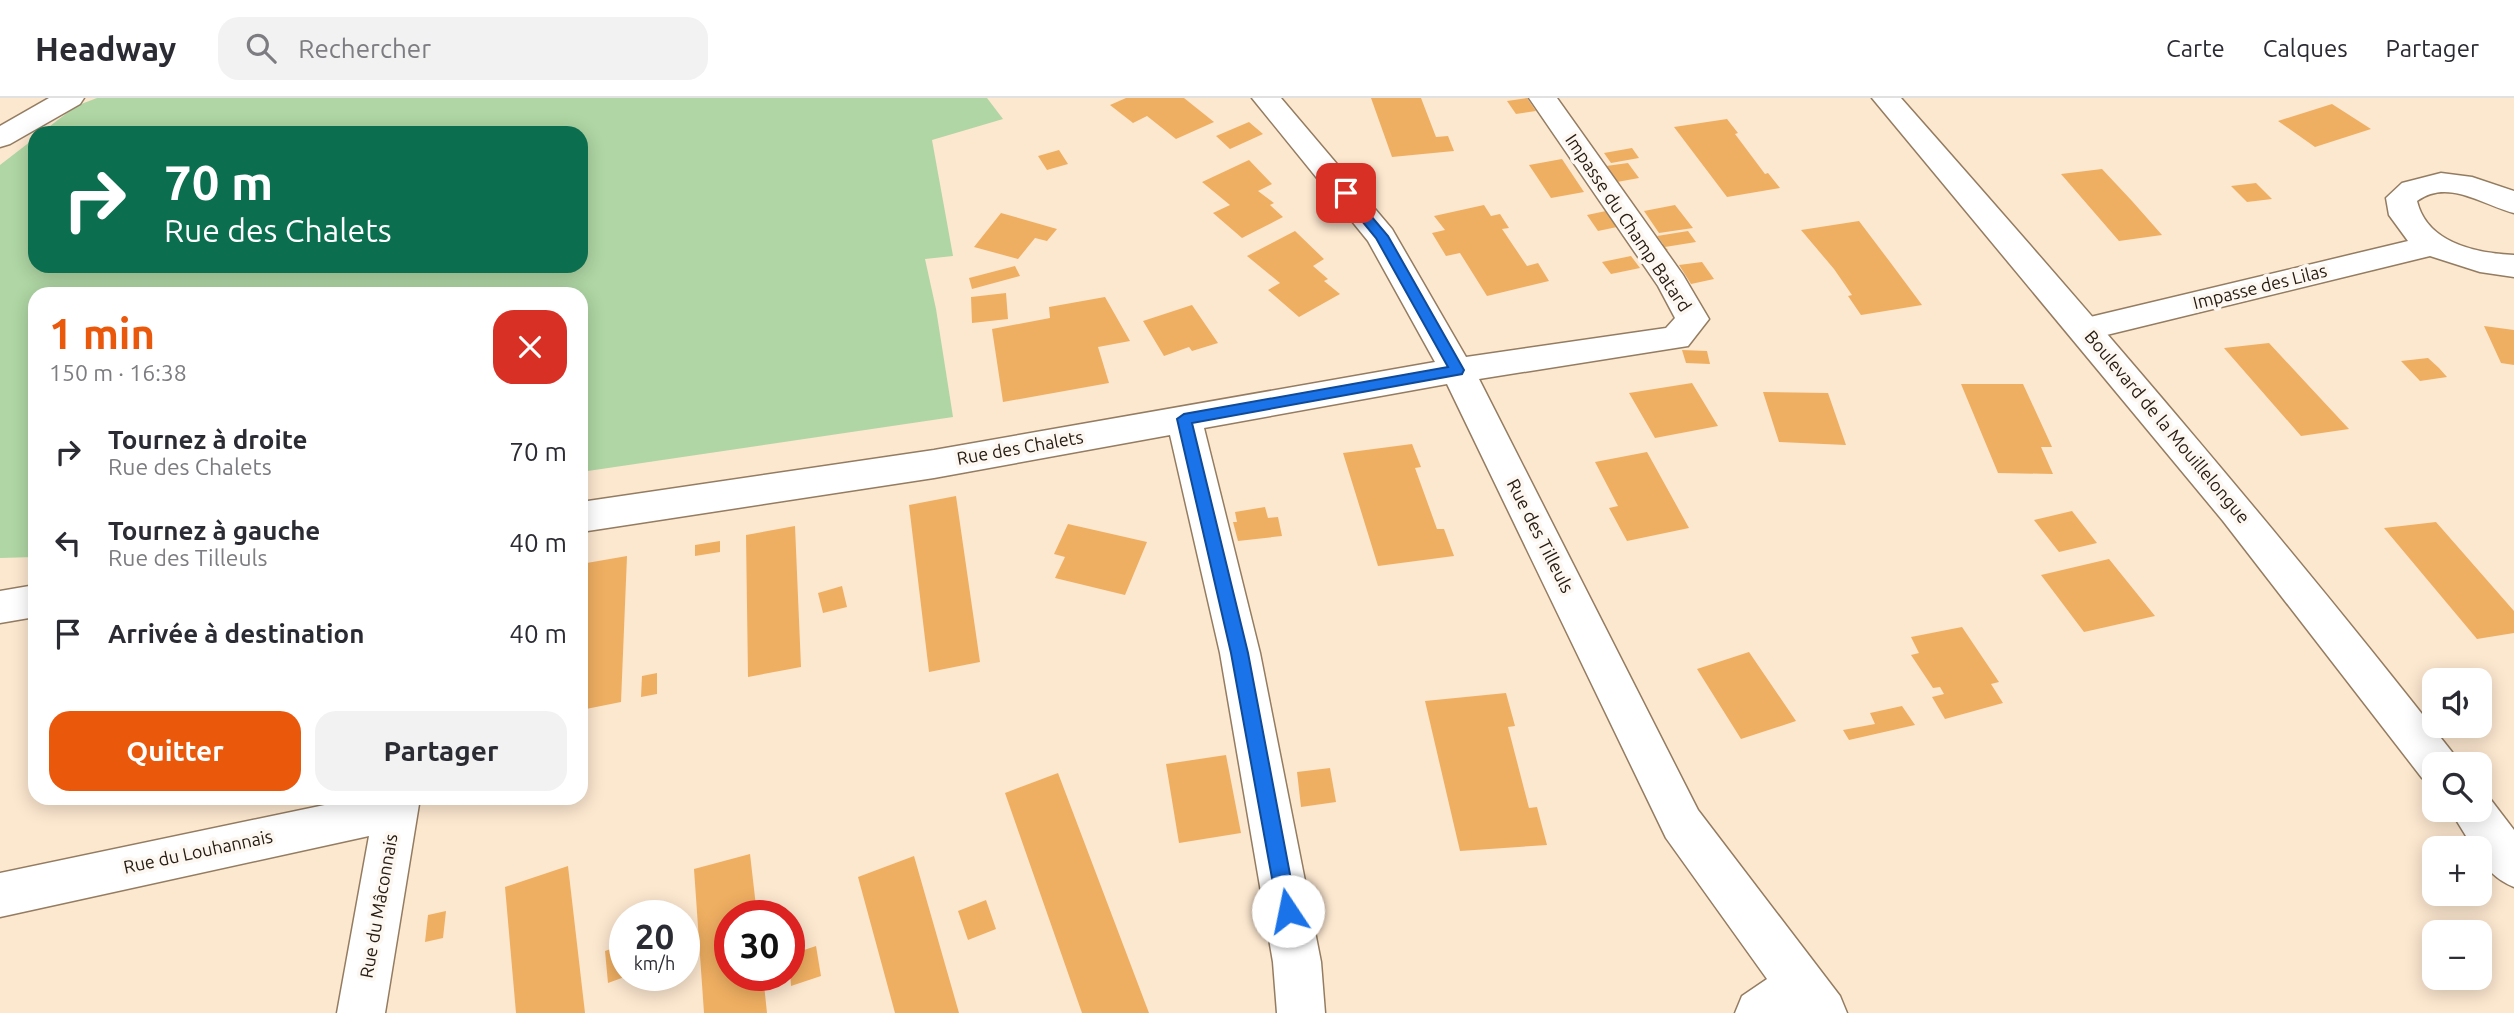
<!DOCTYPE html>
<html lang="fr">
<head>
<meta charset="utf-8">
<style>
	:root { --surface:#fff; --page:#f2f2f3; --text:#2b2b33; --muted:#7c7c81; --line:#e1e1e2; --accent:#ea580c }
	body { margin:0; font-family:Ubuntu,sans-serif; background:var(--page); color:var(--text); height:100vh; display:flex; flex-direction:column; font-size:26px; white-space:nowrap }
	* { box-sizing:border-box; margin:0 }
	p { font-size:23px; color:var(--muted) }
	.icon { flex:none; width:38px; height:38px; fill:none; stroke:currentColor; stroke-width:2; stroke-linecap:round; stroke-linejoin:round }
	.map { position:relative; flex:1; overflow:hidden }
	.drawer { position:absolute; left:28px; top:189px; width:560px; height:518px; display:flex; flex-direction:column; background:var(--surface); border-radius:21px; box-shadow:0 4px 18px #0003 }
	.drawer>* { flex:none }
	.top-card { position:absolute; left:28px; top:28px; width:560px; height:147px; border-radius:21px; box-shadow:0 4px 18px #0003; background:#0b6e4f; color:#fff; overflow:hidden }
	.tools { position:absolute; left:2422px; top:570px; display:grid; gap:14px }
	.tools a { display:grid; place-items:center; width:70px; height:70px; border-radius:14px; background:var(--surface); box-shadow:0 4px 18px #0003; font-size:35px }
	.speed { position:absolute; left:609px; top:802px; display:flex; gap:14px; font-size:35px; font-weight:700; text-align:center }
	.speed>* { display:grid; place-content:center; width:91px; height:91px; border-radius:50%; background:var(--surface); box-shadow:0 4px 18px #0003; line-height:1 }
	.speed small { font-size:18px; font-weight:400 }
	.speed .limit { border:10px solid #d22; background:#fff; color:#111 }
	.pin { position:absolute; display:grid; place-items:center; width:60px; height:60px; color:#fff; margin:-30px; border-radius:14px; box-shadow:0 4px 10px #0006 }
	.me { position:absolute; width:77px; margin:-38px; rotate:349deg; stroke-linejoin:round; filter:drop-shadow(0 0 5px #0008) }
	.turn { display:flex; align-items:center; gap:24px; height:147px; padding:0 21px; font-size:32px }
	.turn .icon { width:91px; height:91px; stroke-width:2.5 }
	.turn b { display:block; font-size:49px; line-height:60px }
	.round { display:grid; place-items:center; flex:none; width:74px; height:74px; border-radius:21px; background:var(--page) }
	.head { display:flex; align-items:center; justify-content:space-between; height:119px; padding:0 21px }
	h1 { font-size:42px; font-weight:700; line-height:52px; color:var(--accent) }
	.button { display:flex; gap:14px; margin-top:auto; padding:14px 21px }
	.button a { flex:1; height:80px; border-radius:21px; background:var(--accent); color:#fff; font-size:28px; font-weight:700; line-height:80px; text-align:center }
	.button a+a { background:var(--page); color:var(--text) }
	ul { padding:0; list-style:none }
	li { display:flex; align-items:center; gap:21px; height:91px; padding:0 21px }
	li div { flex:1 }
	li b { display:block; font-size:26px }
	li em { font-style:normal }
	header { display:flex; align-items:center; gap:42px; box-sizing:border-box; height:98px; padding:0 35px; background:var(--surface); border-bottom:2px solid var(--line) }
	header strong { font-size:33px }
	nav { display:flex; gap:38px; margin-inline-start:auto; font-size:24px }
	.search { width:490px; height:63px; background:var(--page); display:flex; align-items:center; gap:18px; box-sizing:border-box; padding:0 24px; border-radius:21px; color:var(--muted); font-size:26px }
	.map>svg:first-child { display:block }
	.green { fill:#afd6a4 }
	.building { fill:#efaf62 }
	.lines { fill:none; stroke-linecap:round; stroke-linejoin:round }
	.street-casing { stroke:#947c61; stroke-width:3 }
	.secondary-casing { stroke:#947c61; stroke-width:3 }
	.street { fill:#fff; fill-rule:evenodd }
	.secondary { fill:#fff; fill-rule:evenodd }
	.route { fill:#1a73e8; stroke:#114b97; stroke-width:2 }
	.labels { text-anchor:middle; stroke-width:7; stroke-linejoin:round; paint-order:stroke }
	.street-label { font-size:18px; fill:#251b11; stroke:#fdf7f1 }
</style>
</head>
<body>
<header>
<strong>Headway</strong>
<div class="search"><svg class="icon" aria-label="search" viewBox="0 0 24 24"><circle cx="10" cy="10" r="6"/><path d="M15 15l6 6"/></svg>Rechercher</div>
<nav><a>Carte</a><a>Calques</a><a>Partager</a></nav>
</header>
<div class="map">
<svg width="2514" height="915" viewBox="0 0 2514 915">
	<rect width="100%" height="100%" fill="#fce7cf"/>
	<!-- green -->
	<path class="green" d="M 97,0 L 987,0 L 1003,21 L 932,42 L 953,158 L 925,161 L 936,211 L 953,319 L 581,374 L 581,196 L 35,196 L 35,459 L 0,460 L 0,67 L 35,40 L 35,168 L 581,168 L 581,35 L 41,35 L 76,8 Z"/>
	<!-- building -->
	<path class="building" d="M 1126,0 L 1184,0 L 1214,24 L 1176,41 L 1147,18 L 1133,25 L 1110,7 Z
		M 1371,0 L 1421,0 L 1436,39 L 1448,38 L 1454,53 L 1392,59 Z
		M 1527,0 L 1536,13 L 1516,16 L 1507,3 Z
		M 2332,6 L 2371,31 L 2315,49 L 2278,23 Z
		M 1727,21 L 1738,35 L 1735,36 L 1765,76 L 1768,75 L 1780,90 L 1727,99 L 1674,29 Z
		M 1249,24 L 1263,36 L 1230,51 L 1216,38 Z
		M 1632,50 L 1639,60 L 1611,65 L 1604,55 Z
		M 1059,52 L 1068,66 L 1047,72 L 1038,58 Z
		M 1562,61 L 1584,94 L 1551,100 L 1529,67 Z
		M 1249,62 L 1272,86 L 1258,93 L 1274,105 L 1270,107 L 1283,119 L 1242,140 L 1213,115 L 1230,107 L 1202,84 Z
		M 1628,65 L 1639,80 L 1617,84 L 1606,68 Z
		M 2102,71 L 2132,103 L 2162,137 L 2119,143 L 2061,76 Z
		M 2256,85 L 2272,101 L 2247,104 L 2231,88 Z
		M 1484,107 L 1491,118 L 1500,116 L 1509,130 L 1502,131 L 1527,168 L 1538,165 L 1549,183 L 1487,198 L 1460,155 L 1446,158 L 1432,135 L 1445,132 L 1434,118 Z
		M 1675,107 L 1693,130 L 1659,135 L 1644,113 Z
		M 1606,113 L 1617,129 L 1598,133 L 1587,117 Z
		M 1001,115 L 1057,131 L 1047,143 L 1035,140 L 1018,161 L 974,149 Z
		M 1859,123 L 1890,164 L 1922,207 L 1861,217 L 1848,198 L 1852,197 L 1834,171 L 1801,132 Z
		M 1295,133 L 1324,161 L 1313,168 L 1328,181 L 1324,183 L 1340,196 L 1299,219 L 1268,192 L 1280,185 L 1247,158 Z
		M 1688,133 L 1696,144 L 1665,149 L 1668,152 L 1665,153 L 1660,147 L 1663,146 L 1657,138 Z
		M 1631,158 L 1640,170 L 1611,176 L 1602,164 Z
		M 1702,164 L 1714,181 L 1691,186 L 1679,167 Z
		M 1015,168 L 1020,178 L 972,191 L 969,180 Z
		M 1006,195 L 1008,221 L 972,225 L 971,199 Z
		M 1105,199 L 1130,243 L 1098,249 L 1109,285 L 1003,304 L 992,231 L 1050,220 L 1049,209 Z
		M 1192,207 L 1218,245 L 1192,253 L 1189,249 L 1164,258 L 1143,223 Z
		M 2484,228 L 2514,232 L 2514,267 L 2501,265 Z
		M 2269,245 L 2308,287 L 2349,331 L 2301,338 L 2224,250 Z
		M 1682,252 L 1707,253 L 1710,266 L 1686,265 Z
		M 2428,260 L 2439,270 L 2447,279 L 2420,283 L 2401,263 Z
		M 1692,285 L 1718,328 L 1655,340 L 1629,295 Z
		M 1961,286 L 2023,286 L 2052,349 L 2041,349 L 2053,376 L 1998,375 Z
		M 1763,294 L 1828,295 L 1846,347 L 1779,344 Z
		M 1412,346 L 1421,369 L 1415,370 L 1437,431 L 1444,431 L 1454,458 L 1378,468 L 1343,355 Z
		M 1647,354 L 1689,430 L 1627,443 L 1609,410 L 1618,408 L 1595,364 Z
		M 956,398 L 980,564 L 929,574 L 909,407 Z
		M 1265,409 L 1268,420 L 1278,419 L 1282,438 L 1238,443 L 1233,424 L 1237,424 L 1235,414 Z
		M 2072,413 L 2097,445 L 2059,454 L 2034,422 Z
		M 2436,424 L 2514,513 L 2514,535 L 2477,541 L 2384,430 Z
		M 1068,426 L 1147,444 L 1125,497 L 1055,480 L 1065,459 L 1054,456 Z
		M 795,428 L 801,569 L 748,579 L 746,437 Z
		M 720,443 L 720,454 L 695,458 L 695,447 Z
		M 627,458 L 621,604 L 581,612 L 581,466 Z
		M 2109,461 L 2155,518 L 2084,534 L 2041,477 Z
		M 842,488 L 847,509 L 823,515 L 818,495 Z
		M 1962,529 L 1999,584 L 1991,586 L 2003,605 L 1945,621 L 1932,599 L 1944,596 L 1940,589 L 1933,590 L 1911,557 L 1919,555 L 1911,539 Z
		M 1749,554 L 1796,623 L 1741,641 L 1697,571 Z
		M 657,575 L 657,596 L 641,599 L 642,578 Z
		M 1506,595 L 1515,628 L 1508,629 L 1529,710 L 1537,709 L 1547,747 L 1460,753 L 1425,603 Z
		M 1902,608 L 1915,627 L 1849,642 L 1843,632 L 1875,626 L 1870,615 Z
		M 1226,657 L 1241,735 L 1179,745 L 1166,666 Z
		M 1330,670 L 1336,704 L 1301,709 L 1297,674 Z
		M 1058,675 L 1149,915 L 1082,915 L 1005,695 Z
		M 750,756 L 757,817 L 730,817 L 730,877 L 763,877 L 767,915 L 704,915 L 694,771 Z
		M 914,758 L 959,915 L 895,915 L 858,779 Z
		M 568,768 L 585,915 L 516,915 L 505,789 Z
		M 986,802 L 996,831 L 968,842 L 958,813 Z
		M 446,813 L 443,840 L 425,844 L 428,817 Z
		M 625,846 L 625,877 L 630,877 L 608,885 L 605,853 Z
		M 816,848 L 821,878 L 791,888 L 789,857 Z"/>
	<g class="lines">
		<defs>
			<path id="street" d="M 49,0 L 84,0 L 80,6 L 10,46 L 0,49 L 0,28 Z
				M 1252,0 L 1281,0 L 1392,131 L 1466,259 L 1666,230 L 1675,220 L 1658,188 L 1529,0 L 1557,0 L 1683,177 L 1709,221 L 1688,248 L 1479,281 L 1698,712 L 1840,898 L 1847,915 L 1735,915 L 1742,898 L 1767,881 L 1666,740 L 1447,286 L 1204,330 L 1260,555 L 1321,864 L 1325,915 L 1277,915 L 1273,864 L 1220,555 L 1170,337 L 934,380 L 581,434 L 581,404 L 934,352 L 1435,264 L 1368,143 Z
				M 2441,75 L 2472,79 L 2514,93 L 2514,115 C 2483,107 2448,80 2417,103 C 2427,145 2476,155 2514,157 L 2514,179 L 2480,174 L 2430,158 L 2086,242 L 2074,239 L 2069,231 L 2074,223 L 2086,220 L 2408,143 L 2389,117 L 2386,100 L 2402,85 Z
				M 35,487 L 35,519 L 0,525 L 0,493 Z
				M 358,700 L 420,700 L 385,915 L 337,915 L 369,738 L 0,819 L 0,775 Z"/>
			<path id="secondary" d="M 1872,0 L 1901,0 C 2090,214 2276,429 2452,654 L 2458,667 L 2434,667 L 2434,685 L 2422,680 L 2223,423 Z
				M 2480,695 L 2488,698 L 2514,732 L 2514,789 C 2499,783 2480,769 2480,751 L 2474,751 L 2450,712 L 2480,712 Z"/>
		</defs>
		<!-- street casing -->
		<use href="#street" class="street-casing"/>
		<!-- secondary casing -->
		<use href="#secondary" class="secondary-casing"/>
		<!-- street -->
		<use href="#street" class="street"/>
		<!-- secondary -->
		<use href="#secondary" class="secondary"/>
	</g>
	<!-- route -->
	<path class="route" d="M 1346,91 L 1350,93 L 1388,138 L 1464,272 L 1462,276 L 1192,325 L 1248,555 L 1297,813 L 1294,819 L 1288,822 L 1281,819 L 1278,813 L 1231,555 L 1177,321 L 1184,316 L 1448,269 L 1376,140 L 1339,95 Z"/>
	<g class="labels">
		<!-- street labels -->
		<g class="street-label">
			<text transform="translate(1628 125) rotate(56)" y="6">Impasse du Champ Batard</text>
			<text transform="translate(2260 189) rotate(-14)" y="6">Impasse des Lilas</text>
			<text transform="translate(2167 329) rotate(50)" y="6">Boulevard de la Mouillelongue</text>
			<text transform="translate(1020 350) rotate(-10)" y="6">Rue des Chalets</text>
			<text transform="translate(1540 438) rotate(63)" y="6">Rue des Tilleuls</text>
			<text transform="translate(198 754) rotate(-12)" y="6">Rue du Louhannais</text>
			<text transform="translate(379 808) rotate(-80)" y="6">Rue du Mâconnais</text>
		</g>
	</g>
</svg>
<div class="tools">
<a><svg class="icon" aria-label="sound" viewBox="0 0 24 24"><path d="M4 9h4l5-4v14l-5-4H4zM17 9q2 3 0 6"/></svg></a>
<a><svg class="icon" aria-label="search" viewBox="0 0 24 24"><circle cx="10" cy="10" r="6"/><path d="M15 15l6 6"/></svg></a>
<a>+</a>
<a>−</a>
</div>
<div class="speed"><div>20<small>km/h</small></div><div class="limit">30</div></div>
<div class="pin" style="left:1346px;top:95px;background:#d93025"><svg class="icon" aria-label="arrive" viewBox="0 0 24 24"><path d="M6 21V4h12l-3 4 3 4H6"/></svg></div>
<svg class="me" style="left:1288px;top:813px" viewBox="-20 -20 40 40"><circle r="19" fill="#fff"/><path d="M0-13L10 11 0 6-10 11z" fill="#1a73e8"/></svg>
<div class="top-card">
<div class="turn"><svg class="icon" aria-label="right" viewBox="0 0 24 24"><path d="M7 20v-9h11M14 6l5 5-5 5"/></svg><div><b>70 m</b>Rue des Chalets</div></div>
</div>
<section class="drawer">
<div class="head"><div><h1>1 min</h1><p>150 m · 16:38</p></div><a class="round" style="background:#d93025;color:#fff"><svg class="icon" aria-label="close" viewBox="0 0 24 24"><path d="M6 6l12 12M18 6L6 18"/></svg></a></div>
<ul>
<li><svg class="icon" aria-label="right" viewBox="0 0 24 24"><path d="M7 20v-9h11M14 6l5 5-5 5"/></svg><div><b>Tournez à droite</b><p>Rue des Chalets</p></div><em>70 m</em></li>
<li><svg class="icon" aria-label="left" viewBox="0 0 24 24"><path d="M17 20v-9H6M10 6l-5 5 5 5"/></svg><div><b>Tournez à gauche</b><p>Rue des Tilleuls</p></div><em>40 m</em></li>
<li><svg class="icon" aria-label="arrive" viewBox="0 0 24 24"><path d="M6 21V4h12l-3 4 3 4H6"/></svg><div><b>Arrivée à destination</b></div><em>40 m</em></li>
</ul>
<div class="button"><a>Quitter</a><a>Partager</a></div>
</section>
</div>
</body>
</html>
